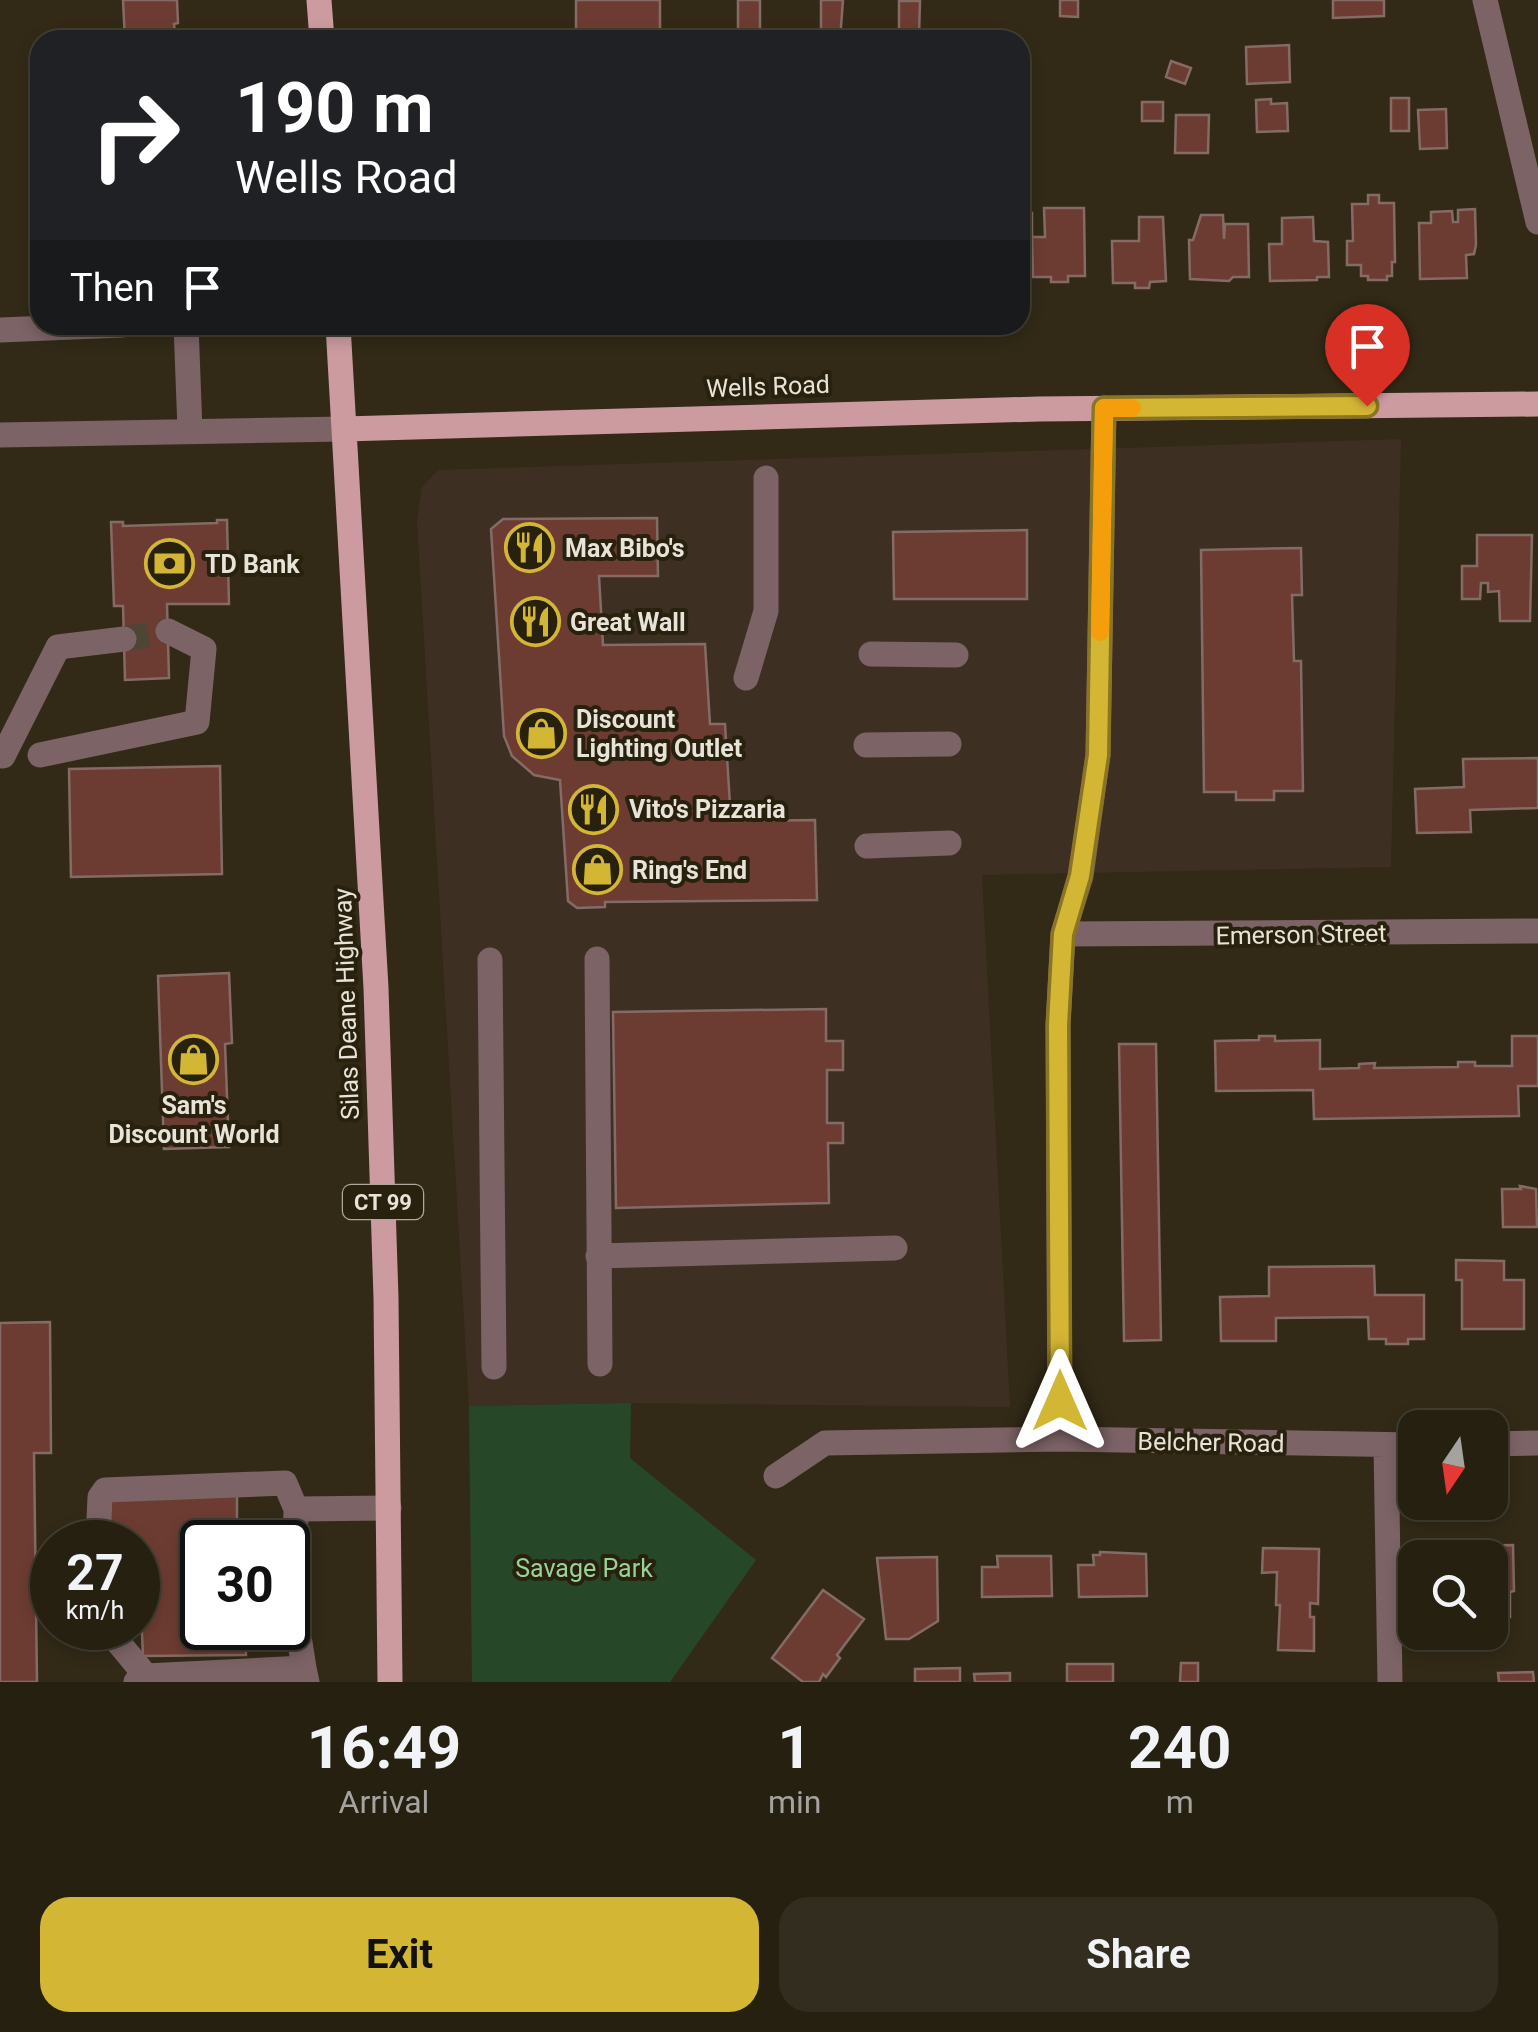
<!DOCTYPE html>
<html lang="en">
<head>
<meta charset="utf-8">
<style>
	:root { --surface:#262011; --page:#322d1f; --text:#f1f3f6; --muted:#a4a39f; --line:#423e31; --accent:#d4b635 }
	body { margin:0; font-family:Roboto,sans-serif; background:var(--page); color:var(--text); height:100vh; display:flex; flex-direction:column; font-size:38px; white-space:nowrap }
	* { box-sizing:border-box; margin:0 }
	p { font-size:32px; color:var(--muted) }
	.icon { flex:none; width:55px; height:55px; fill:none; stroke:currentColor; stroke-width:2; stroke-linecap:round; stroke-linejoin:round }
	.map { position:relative; height:1682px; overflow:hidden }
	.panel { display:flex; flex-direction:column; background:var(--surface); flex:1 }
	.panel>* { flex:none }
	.banner { position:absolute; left:30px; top:30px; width:1000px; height:305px; border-radius:30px; box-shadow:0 5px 15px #0003,0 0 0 2px var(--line); background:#202124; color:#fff; overflow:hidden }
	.needle { width:65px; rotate:193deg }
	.controls { position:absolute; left:1398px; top:1410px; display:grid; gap:20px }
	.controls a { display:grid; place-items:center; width:110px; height:110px; border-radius:20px; background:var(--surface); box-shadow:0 5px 15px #0003,0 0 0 2px var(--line); font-size:50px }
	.speed { position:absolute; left:30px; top:1520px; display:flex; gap:20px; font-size:50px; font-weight:700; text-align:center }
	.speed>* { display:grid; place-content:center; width:130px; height:130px; border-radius:50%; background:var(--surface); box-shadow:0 5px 15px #0003,0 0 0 2px var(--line); line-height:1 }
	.speed small { font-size:25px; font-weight:400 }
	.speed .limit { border:5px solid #111; border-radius:15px; background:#fff; color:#111 }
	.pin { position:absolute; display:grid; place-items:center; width:85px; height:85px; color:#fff; margin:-102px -42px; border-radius:50% 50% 50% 0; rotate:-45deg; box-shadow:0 0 10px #0007 }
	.pin .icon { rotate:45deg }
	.me { position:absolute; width:110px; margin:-55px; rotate:0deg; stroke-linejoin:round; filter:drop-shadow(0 0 8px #0008) }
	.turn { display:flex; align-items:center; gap:35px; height:210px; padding:0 40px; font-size:45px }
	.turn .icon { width:130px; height:130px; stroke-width:2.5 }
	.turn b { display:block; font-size:70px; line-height:85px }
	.then { display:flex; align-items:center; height:95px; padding:0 40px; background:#0003; gap:20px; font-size:38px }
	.eta { display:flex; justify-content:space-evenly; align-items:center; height:170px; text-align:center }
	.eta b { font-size:60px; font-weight:700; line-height:70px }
	.action { display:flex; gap:20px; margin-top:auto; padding:20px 40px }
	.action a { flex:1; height:115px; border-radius:30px; background:var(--accent); color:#111; font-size:40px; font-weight:700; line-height:115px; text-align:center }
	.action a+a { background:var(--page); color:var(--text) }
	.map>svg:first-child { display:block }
	.commercial { fill:#3e2f23 }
	.green { fill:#274828 }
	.building { fill:#6c3c32; stroke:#846b65; stroke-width:2.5 }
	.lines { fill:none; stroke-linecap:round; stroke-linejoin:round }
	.minor-tunnel { stroke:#4d4634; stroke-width:25; stroke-dasharray:25 12; stroke-linecap:butt }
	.minor { stroke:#7c6366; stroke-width:25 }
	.major { stroke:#cc9ba0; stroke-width:25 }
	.route-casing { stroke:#8a7622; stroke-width:25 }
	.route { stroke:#d4b635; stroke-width:18 }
	.slow { stroke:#f59e0b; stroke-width:18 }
	.labels { text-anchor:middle; stroke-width:8; stroke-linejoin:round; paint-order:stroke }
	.shield { fill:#28210e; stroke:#aea99b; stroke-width:2.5 }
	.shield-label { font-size:22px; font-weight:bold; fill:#e8e3d8 }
	.street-label { font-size:25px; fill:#e8e3d8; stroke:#28210e }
	.poi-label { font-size:25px; font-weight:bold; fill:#e8e3d8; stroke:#28210e; text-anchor:start }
	.park-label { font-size:25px; fill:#98d298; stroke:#28210e }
</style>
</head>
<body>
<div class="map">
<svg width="1538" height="1682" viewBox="0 0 1538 1682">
	<rect width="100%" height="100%" fill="#322a17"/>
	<!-- commercial -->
	<path class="commercial" d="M 1401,439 L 1391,867 L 982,875 L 1010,1407 L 631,1403 L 469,1406 L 417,521 L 422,487 L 438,470 Z"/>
	<!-- green -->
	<path class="green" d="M 631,1403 L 630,1458 L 756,1560 L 670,1682 L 472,1682 L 469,1406 Z"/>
	<!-- building -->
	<path class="building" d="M 123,0 L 177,0 L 178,23 L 174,24 L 175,35 L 188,35 L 188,40 L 125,40 Z
		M 576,0 L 660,0 L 660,40 L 576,40 Z
		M 738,0 L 760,0 L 760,35 L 738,34 Z
		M 821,0 L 843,0 L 840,40 L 824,40 L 821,36 Z
		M 1060,0 L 1078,0 L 1078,17 L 1060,16 Z
		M 1333,0 L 1384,0 L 1384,16 L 1333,18 Z
		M 899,1 L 920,1 L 919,36 L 896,36 L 896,30 L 899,30 Z
		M 1289,45 L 1290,82 L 1247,84 L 1246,47 Z
		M 1171,61 L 1191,68 L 1185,84 L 1166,77 Z
		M 1391,98 L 1409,98 L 1409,131 L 1391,131 Z
		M 1271,99 L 1271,104 L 1287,103 L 1288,131 L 1257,132 L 1256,100 Z
		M 1142,102 L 1163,102 L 1163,121 L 1142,121 Z
		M 1446,109 L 1447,148 L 1420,149 L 1418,110 Z
		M 1176,115 L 1209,115 L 1208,153 L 1175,153 Z
		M 1368,195 L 1379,195 L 1379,203 L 1394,203 L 1395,262 L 1392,262 L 1392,276 L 1387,276 L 1387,280 L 1368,280 L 1368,276 L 1361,276 L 1361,265 L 1347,265 L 1347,241 L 1353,241 L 1352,204 L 1368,204 Z
		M 1044,208 L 1084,208 L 1085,276 L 1068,276 L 1068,282 L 1051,282 L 1051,277 L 1033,277 L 1032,237 L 1045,237 Z
		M 1475,209 L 1476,245 L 1474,254 L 1466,255 L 1467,278 L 1420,279 L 1419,223 L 1431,223 L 1431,212 L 1452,211 L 1453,222 L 1458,222 L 1458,210 Z
		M 1020,213 L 1032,213 L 1032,244 L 1020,243 Z
		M 1201,215 L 1223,215 L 1224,239 L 1225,224 L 1248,224 L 1249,277 L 1233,277 L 1229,281 L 1190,279 L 1189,240 L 1193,240 Z
		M 1139,217 L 1163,217 L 1166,281 L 1150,282 L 1149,288 L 1135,288 L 1135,283 L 1113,283 L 1112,241 L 1139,241 Z
		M 1313,217 L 1314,241 L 1328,242 L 1329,277 L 1317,277 L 1317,280 L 1270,281 L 1269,244 L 1282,244 L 1282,218 Z
		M 657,518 L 658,576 L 599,576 L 603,645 L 705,644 L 710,724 L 725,724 L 731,821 L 815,820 L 817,900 L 605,902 L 605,907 L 577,908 L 568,901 L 560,780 L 534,775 L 512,756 L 504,736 L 491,529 L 503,519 Z
		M 217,520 L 227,520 L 229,604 L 167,604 L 169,678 L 125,680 L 123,606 L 114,606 L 111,522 L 123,522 L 123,526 L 217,523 Z
		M 1027,530 L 1027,599 L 894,599 L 893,532 Z
		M 1477,535 L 1532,535 L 1530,621 L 1500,621 L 1499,591 L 1488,592 L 1488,583 L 1481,583 L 1480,599 L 1462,599 L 1462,566 L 1477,566 Z
		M 1301,548 L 1302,595 L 1292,595 L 1294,661 L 1301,661 L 1303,791 L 1274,791 L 1274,800 L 1236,800 L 1236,792 L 1204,792 L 1201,550 Z
		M 1538,758 L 1538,808 L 1470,810 L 1471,832 L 1417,833 L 1415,789 L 1464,787 L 1463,759 Z
		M 220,766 L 222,874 L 71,877 L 69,769 Z
		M 229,973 L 232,1043 L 225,1044 L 229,1147 L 164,1149 L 158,976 Z
		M 826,1009 L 826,1041 L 843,1041 L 843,1070 L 827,1070 L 827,1123 L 843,1123 L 843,1143 L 828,1143 L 829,1203 L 616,1208 L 613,1012 Z
		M 1259,1036 L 1275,1036 L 1275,1041 L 1320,1040 L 1320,1069 L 1359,1068 L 1359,1064 L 1375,1063 L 1374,1068 L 1458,1067 L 1458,1062 L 1475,1062 L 1475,1066 L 1512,1066 L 1512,1036 L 1538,1036 L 1538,1086 L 1518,1086 L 1519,1116 L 1314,1119 L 1313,1090 L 1216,1091 L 1215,1041 L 1259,1040 Z
		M 1119,1044 L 1156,1044 L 1161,1340 L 1124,1341 Z
		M 1520,1186 L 1536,1189 L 1537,1227 L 1503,1227 L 1502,1189 L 1521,1189 Z
		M 1456,1260 L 1504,1261 L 1504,1280 L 1524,1280 L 1524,1329 L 1462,1329 L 1462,1280 L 1456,1280 Z
		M 1374,1266 L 1375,1295 L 1424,1295 L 1424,1339 L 1408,1339 L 1408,1344 L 1386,1344 L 1386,1339 L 1369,1339 L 1368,1317 L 1276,1318 L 1276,1341 L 1221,1341 L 1220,1297 L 1269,1296 L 1269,1267 Z
		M 50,1322 L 51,1453 L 34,1453 L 37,1682 L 0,1682 L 0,1323 Z
		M 237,1495 L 237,1542 L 202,1542 L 202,1628 L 245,1628 L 246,1655 L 143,1656 L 138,1542 L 109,1542 L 109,1497 Z
		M 1513,1545 L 1514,1591 L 1510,1592 L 1510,1617 L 1490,1618 L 1490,1558 L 1456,1558 L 1456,1546 Z
		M 1263,1548 L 1319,1549 L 1318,1604 L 1310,1603 L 1310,1617 L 1314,1617 L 1314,1651 L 1278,1650 L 1280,1605 L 1276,1605 L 1277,1572 L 1262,1573 Z
		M 1100,1552 L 1146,1554 L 1147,1596 L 1079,1597 L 1078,1565 L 1094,1565 L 1093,1555 L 1100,1555 Z
		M 997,1556 L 1051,1556 L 1052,1596 L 982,1597 L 982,1567 L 998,1567 Z
		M 937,1557 L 938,1621 L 909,1639 L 886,1639 L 877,1558 Z
		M 823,1590 L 864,1619 L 837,1655 L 840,1658 L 826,1677 L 823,1674 L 819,1682 L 803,1682 L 772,1658 Z
		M 1181,1663 L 1198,1663 L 1198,1682 L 1180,1682 Z
		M 1067,1664 L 1113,1664 L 1113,1682 L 1067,1682 Z
		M 960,1668 L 960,1682 L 915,1682 L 915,1669 Z
		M 1533,1672 L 1534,1682 L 1499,1682 L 1498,1673 Z
		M 1010,1673 L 1010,1682 L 975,1682 L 974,1674 Z"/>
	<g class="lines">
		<!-- minor-tunnel -->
		<path class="minor-tunnel" d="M 124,639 L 168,631"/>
		<!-- minor -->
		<path class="minor" d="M 1485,0 L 1538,222
			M 186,325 L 190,430
			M 0,330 L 122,325
			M 0,435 L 344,429
			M 871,654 L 956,655
			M 746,678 L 766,611 L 766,478
			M 866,745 L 949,744
			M 40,755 L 197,722 L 204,649 L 168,631
			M 3,756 L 58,647 L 124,639
			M 867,846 L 949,843
			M 1063,934 L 1538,931
			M 597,959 L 600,1364
			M 490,960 L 494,1367
			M 598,1256 L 895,1248
			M 1060,1439 L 1058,1025 L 1063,934 L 1081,876 L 1098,755 L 1104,408
			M 1490,1444 L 1538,1443
			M 1386,1446 L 1390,1682
			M 776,1476 L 825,1443 L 1060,1439 L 1415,1445
			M 98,1542 L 100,1497 L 105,1490 L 285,1483 L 296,1509
			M 112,1628 L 118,1642 L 146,1676
			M 304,1668 L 294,1605 L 296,1509 L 389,1508
			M 136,1682 L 146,1676 L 304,1668 L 307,1682"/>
		<!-- major -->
		<path class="major" d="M 319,0 L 322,40
			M 338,325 L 376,988 L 386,1298 L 390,1682
			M 344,429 L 1039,409 L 1538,404"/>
	</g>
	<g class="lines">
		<defs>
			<path id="route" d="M 1060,1401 L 1058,1025 L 1063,934 L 1080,876 L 1098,755 L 1104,408 L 1367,406"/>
		</defs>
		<!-- route casing -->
		<use href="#route" class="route-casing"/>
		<!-- route -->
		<use href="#route" class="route"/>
		<!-- slow -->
		<path class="slow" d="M 1100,632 L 1104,408 L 1132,408"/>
	</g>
	<!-- icons -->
	<defs>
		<symbol id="restaurant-ring" viewBox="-11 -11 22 22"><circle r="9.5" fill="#28210e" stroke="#d4b635" stroke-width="1.5"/><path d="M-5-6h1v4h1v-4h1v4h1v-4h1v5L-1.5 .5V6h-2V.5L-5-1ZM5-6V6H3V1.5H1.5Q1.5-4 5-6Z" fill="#d4b635"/></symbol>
		<symbol id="bank-ring" viewBox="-11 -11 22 22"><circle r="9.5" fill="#28210e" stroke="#d4b635" stroke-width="1.5"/><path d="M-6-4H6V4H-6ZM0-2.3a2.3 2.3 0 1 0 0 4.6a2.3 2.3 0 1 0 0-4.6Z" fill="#d4b635"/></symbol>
		<symbol id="shop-ring" viewBox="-11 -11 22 22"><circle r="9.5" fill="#28210e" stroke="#d4b635" stroke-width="1.5"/><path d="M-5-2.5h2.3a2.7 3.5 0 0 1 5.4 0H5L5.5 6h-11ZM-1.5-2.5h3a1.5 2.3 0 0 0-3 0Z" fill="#d4b635"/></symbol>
	</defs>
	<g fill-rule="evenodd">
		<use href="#restaurant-ring" x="502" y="520" width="55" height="55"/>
		<use href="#bank-ring" x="142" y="536" width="55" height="55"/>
		<use href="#restaurant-ring" x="508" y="594" width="55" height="55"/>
		<use href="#shop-ring" x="514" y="706" width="55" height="55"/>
		<use href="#restaurant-ring" x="566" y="782" width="55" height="55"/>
		<use href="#shop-ring" x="570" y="842" width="55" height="55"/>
		<use href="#shop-ring" x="166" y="1032" width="55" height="55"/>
	</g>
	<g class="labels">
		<!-- shield labels -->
		<rect class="shield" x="343" y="1185" width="80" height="34" rx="8"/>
		<g class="shield-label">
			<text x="383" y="1210">CT 99</text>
		</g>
		<!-- street labels -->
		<g class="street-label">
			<text transform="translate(768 386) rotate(-2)" y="9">Wells Road</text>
			<text transform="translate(1301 934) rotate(-1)" y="9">Emerson Street</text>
			<text transform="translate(346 1004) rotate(-92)" y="9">Silas Deane Highway</text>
			<text transform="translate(1211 1442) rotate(1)" y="9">Belcher Road</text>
		</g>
		<!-- poi labels -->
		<g class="poi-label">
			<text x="565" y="557">Max Bibo's</text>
			<text x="205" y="573">TD Bank</text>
			<text x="570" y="631">Great Wall</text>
			<text x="576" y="728">Discount<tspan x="576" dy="29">Lighting Outlet</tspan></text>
			<text x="629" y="818">Vito's Pizzaria</text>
			<text x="632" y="879">Ring's End</text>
			<text x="194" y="1114" text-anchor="middle">Sam's<tspan x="194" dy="29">Discount World</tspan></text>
		</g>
		<!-- park labels -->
		<g class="park-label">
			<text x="584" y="1577">Savage Park</text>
		</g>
	</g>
</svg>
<div class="controls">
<a><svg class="needle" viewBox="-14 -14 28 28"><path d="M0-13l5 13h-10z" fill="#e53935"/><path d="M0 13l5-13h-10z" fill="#a4a39f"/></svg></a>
<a><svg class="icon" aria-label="search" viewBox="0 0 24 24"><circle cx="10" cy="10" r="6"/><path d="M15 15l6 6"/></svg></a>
</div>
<div class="speed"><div>27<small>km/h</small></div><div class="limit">30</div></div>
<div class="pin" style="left:1367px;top:406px;background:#d93025"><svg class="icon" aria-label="arrive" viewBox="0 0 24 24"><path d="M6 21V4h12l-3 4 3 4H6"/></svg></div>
<svg class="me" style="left:1060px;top:1401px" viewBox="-20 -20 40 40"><path d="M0-17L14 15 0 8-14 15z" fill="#d4b635" stroke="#fff" stroke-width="4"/></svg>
<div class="banner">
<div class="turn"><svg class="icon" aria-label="right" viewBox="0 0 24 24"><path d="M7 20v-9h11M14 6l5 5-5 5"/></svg><div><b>190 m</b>Wells Road</div></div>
<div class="then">Then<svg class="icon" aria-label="arrive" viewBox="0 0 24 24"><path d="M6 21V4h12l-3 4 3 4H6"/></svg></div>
</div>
</div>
<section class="panel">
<div class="eta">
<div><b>16:49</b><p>Arrival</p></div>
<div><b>1</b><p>min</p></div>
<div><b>240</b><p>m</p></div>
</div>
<div class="action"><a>Exit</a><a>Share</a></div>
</section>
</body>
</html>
